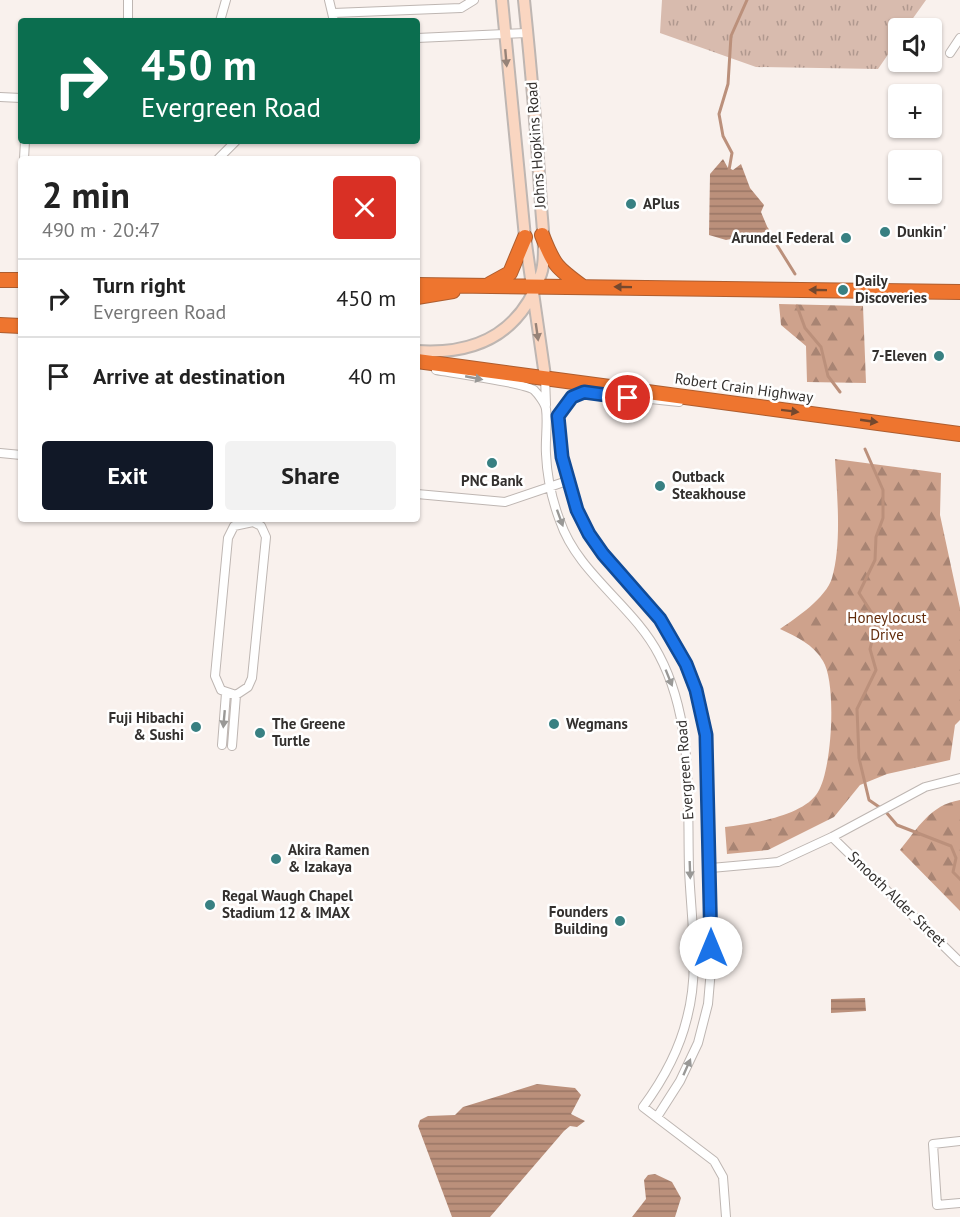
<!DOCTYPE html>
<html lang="en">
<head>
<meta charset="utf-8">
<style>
	:root { --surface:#fff; --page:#f2f2f2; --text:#222; --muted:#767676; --line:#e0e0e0; --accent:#111827 }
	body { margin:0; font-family:"PT Sans",sans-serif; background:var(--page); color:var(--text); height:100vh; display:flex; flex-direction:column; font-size:22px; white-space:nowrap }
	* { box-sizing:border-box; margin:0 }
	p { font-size:20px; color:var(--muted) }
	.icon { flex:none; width:33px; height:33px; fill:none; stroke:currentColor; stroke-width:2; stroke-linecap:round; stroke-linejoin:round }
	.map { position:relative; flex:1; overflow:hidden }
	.sheet { position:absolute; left:18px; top:156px; width:402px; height:366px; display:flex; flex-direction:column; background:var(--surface); border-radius:6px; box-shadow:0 2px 4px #0004 }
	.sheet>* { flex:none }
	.guide { position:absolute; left:18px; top:18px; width:402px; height:126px; border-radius:6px; box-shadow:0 2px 4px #0004; background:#0b6e4f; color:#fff; overflow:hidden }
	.buttons { position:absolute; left:888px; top:18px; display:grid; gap:12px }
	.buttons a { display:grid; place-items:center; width:54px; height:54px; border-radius:6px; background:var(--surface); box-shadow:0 2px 4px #0004; font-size:30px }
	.pin { position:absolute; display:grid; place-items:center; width:51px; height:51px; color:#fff; margin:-26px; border:3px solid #fff; border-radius:50%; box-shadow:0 2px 6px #0007 }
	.me { position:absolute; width:66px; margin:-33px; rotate:0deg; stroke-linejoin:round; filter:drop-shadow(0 0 4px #0008) }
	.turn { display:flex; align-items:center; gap:21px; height:126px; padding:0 24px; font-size:27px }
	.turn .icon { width:78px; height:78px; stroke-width:2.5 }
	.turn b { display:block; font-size:42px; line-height:51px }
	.round { display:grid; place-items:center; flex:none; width:63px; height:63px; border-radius:6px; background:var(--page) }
	.summary { display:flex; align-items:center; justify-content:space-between; height:102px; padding:0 24px }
	h1 { font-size:36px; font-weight:700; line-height:45px }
	.cta { display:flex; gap:12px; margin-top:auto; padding:12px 24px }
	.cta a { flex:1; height:69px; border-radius:6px; background:var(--accent); color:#fff; font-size:24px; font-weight:700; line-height:69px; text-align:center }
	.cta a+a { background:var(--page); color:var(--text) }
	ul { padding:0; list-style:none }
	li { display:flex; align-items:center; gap:18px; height:78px; padding:0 24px; border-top:2px solid var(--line) }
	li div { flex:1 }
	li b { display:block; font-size:22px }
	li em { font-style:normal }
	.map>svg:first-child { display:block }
	.grass { fill:url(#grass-tufts) }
	.forest { fill:url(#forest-firs) }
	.water { fill:url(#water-rules) }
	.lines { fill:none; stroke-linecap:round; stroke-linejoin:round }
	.stream { stroke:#bb907b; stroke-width:3 }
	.street-casing { stroke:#beb6b2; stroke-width:10 }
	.secondary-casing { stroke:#beb6b2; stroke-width:14 }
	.highway-casing { stroke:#ad5d2f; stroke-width:16 }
	.street { stroke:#fff; stroke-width:8 }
	.secondary { stroke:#fad6c1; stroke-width:10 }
	.highway { stroke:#ee752f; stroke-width:14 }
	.oneway { fill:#968378 }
	.oneway2 { fill:#74482e }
	.oneway3 { fill:#999896 }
	.route-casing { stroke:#114b97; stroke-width:15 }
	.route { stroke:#1a73e8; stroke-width:10 }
	.poi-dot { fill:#388082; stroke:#fff; stroke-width:2 }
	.labels { text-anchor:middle; stroke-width:5; stroke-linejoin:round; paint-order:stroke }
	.street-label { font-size:15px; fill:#33302e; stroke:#fff }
	.poi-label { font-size:15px; font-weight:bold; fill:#33302e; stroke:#fff; text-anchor:start }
	.park-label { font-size:15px; fill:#622b0a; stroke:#fff }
</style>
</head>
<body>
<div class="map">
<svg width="960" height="1217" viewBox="0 0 960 1217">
	<defs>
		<pattern id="grass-tufts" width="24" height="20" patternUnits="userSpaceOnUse" patternTransform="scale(1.5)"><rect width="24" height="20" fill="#d8bbae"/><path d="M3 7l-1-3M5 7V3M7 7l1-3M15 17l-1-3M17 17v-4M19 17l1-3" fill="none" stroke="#b0988e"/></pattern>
		<pattern id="forest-firs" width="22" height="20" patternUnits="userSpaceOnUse" patternTransform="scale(1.5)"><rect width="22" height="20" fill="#cea28c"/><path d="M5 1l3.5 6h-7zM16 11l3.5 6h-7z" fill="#a88473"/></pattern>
		<pattern id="water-rules" width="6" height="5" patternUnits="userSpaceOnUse" patternTransform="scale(1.5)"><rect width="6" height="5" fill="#bb907b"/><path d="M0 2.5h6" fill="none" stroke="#997665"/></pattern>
	</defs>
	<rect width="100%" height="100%" fill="#f9f1ed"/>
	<!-- grass -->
	<path class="grass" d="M 662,0 L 926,0 L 906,28 L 898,28 L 898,40 L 878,69 L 756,67 L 660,33 Z"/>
	<!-- forest -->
	<path class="forest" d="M 779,304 L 863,306 L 866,383 L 807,382 L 806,346 L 781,325 Z
		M 835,459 L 941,473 L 940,515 L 960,608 L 960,720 L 955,725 L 950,760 L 887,774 L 860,785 L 834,817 L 768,850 L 727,854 L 725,827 C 751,824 804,816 818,792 C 832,770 837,683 823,661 C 813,644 797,637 780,629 C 796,618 826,598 832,578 C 842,544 837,494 835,459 Z
		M 960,800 L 960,911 L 900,850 C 918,828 930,805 960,800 Z"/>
	<!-- water -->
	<path class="water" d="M 723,159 L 728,168 L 733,170 L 741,164 L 750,188 L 764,205 L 761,212 L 769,231 L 726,240 L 709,235 L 710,174 Z
		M 865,998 L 866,1011 L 831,1013 L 831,999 Z
		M 537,1084 L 575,1088 L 581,1095 L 571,1114 L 585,1121 L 577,1127 L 570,1126 L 564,1131 L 490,1217 L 452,1217 L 418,1126 L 420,1120 L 428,1116 L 455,1115 L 463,1107 Z
		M 655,1174 L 672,1182 L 681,1198 L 675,1217 L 632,1217 L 646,1199 L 644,1180 L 648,1175 Z"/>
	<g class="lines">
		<!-- stream -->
		<path class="stream" d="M 729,170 L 732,153 L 723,136 L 719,114 L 728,84 L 731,36 L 747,0
			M 767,229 L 795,274
			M 797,306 L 805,328 L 821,347 L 828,376 L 840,392
			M 865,449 L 883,490 L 883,518 L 876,537 L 875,560 L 859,593 L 877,621 L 870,649 L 876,670 L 857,709 L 859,758 L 869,800 L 885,811 L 897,825 L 951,846 L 956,858 L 953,872 L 960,879"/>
		<defs>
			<path id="street" d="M 329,0 L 334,21
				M 333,13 L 461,8 L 474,0
				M 128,21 L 128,0
				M 220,21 L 226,0
				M 417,38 L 527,33
				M 950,53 L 960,38
				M 0,97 L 21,98
				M 24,159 L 25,141
				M 218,159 L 236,141
				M 436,370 C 453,373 525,383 534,390 C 538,394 545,403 546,409 C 548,423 545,440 546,454 C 547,477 552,500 560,521 C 578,574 634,606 659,655 C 694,721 687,797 689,869 C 691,918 700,970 687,1018 C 679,1051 663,1080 643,1107 L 714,1161 L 723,1177 L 726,1217
				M 545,376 L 546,405
				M 0,453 L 21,455
				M 417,494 L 505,502 L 567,481
				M 253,522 L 261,526 L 266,537 L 252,678 L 248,687 L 236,695 L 221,690 L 215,676 L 228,538 L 234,526 Z
				M 222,745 L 226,693
				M 232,746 L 236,695
				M 832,837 L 960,962
				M 711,868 L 778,862 L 832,837 L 925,787 L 960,778
				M 657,1117 L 680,1081 L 698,1043 L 708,1004 L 711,969 L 711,868 L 706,735 L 696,690 L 676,645 L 644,598 L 603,554 L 577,510 L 562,457 L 558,416 L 572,397 L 584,392 L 679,402
				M 960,1141 L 933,1144 L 937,1205 L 960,1203"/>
			<path id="secondary" d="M 502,0 L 525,237 L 545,376
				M 417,351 C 477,355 521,333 541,274 C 547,257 542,224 541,205 C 537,137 531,68 524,0"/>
			<path id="highway" d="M 542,235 C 554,266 557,268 583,287
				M 0,280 L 21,280
				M 490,284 L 510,273 L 525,237
				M 417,285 L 960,292
				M 417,297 L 453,291
				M 0,325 L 21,326
				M 417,361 L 960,434"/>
		</defs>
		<!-- street casing -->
		<use href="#street" class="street-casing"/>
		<!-- secondary casing -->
		<use href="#secondary" class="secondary-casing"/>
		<!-- highway casing -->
		<use href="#highway" class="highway-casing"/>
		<!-- street -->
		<use href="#street" class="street"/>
		<!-- secondary -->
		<use href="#secondary" class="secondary"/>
		<!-- highway -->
		<use href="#highway" class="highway"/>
	</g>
	<!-- one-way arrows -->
	<defs><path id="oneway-solid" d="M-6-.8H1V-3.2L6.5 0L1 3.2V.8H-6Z" transform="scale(1.5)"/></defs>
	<g class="oneway">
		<use href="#oneway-solid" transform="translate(506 58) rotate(85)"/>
		<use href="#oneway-solid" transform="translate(537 332) rotate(82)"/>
	</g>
	<g class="oneway2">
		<use href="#oneway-solid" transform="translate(623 287) rotate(-179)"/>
		<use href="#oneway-solid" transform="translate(818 290) rotate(-179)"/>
		<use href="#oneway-solid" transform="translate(790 411) rotate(7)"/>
		<use href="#oneway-solid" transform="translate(869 421) rotate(8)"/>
	</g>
	<g class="oneway3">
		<use href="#oneway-solid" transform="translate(474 378) rotate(11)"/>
		<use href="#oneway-solid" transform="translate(560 518) rotate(70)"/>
		<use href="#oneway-solid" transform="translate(669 678) rotate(68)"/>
		<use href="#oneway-solid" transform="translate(224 719) rotate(95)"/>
		<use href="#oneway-solid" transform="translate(690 870) rotate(88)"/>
		<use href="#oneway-solid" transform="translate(687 1067) rotate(-66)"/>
	</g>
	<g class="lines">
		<defs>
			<path id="route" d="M 628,398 L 584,392 L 572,397 L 558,416 L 562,457 L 577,510 L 589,534 L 603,554 L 660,619 L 686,664 L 696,690 L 706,735 L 711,948"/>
		</defs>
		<!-- route casing -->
		<use href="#route" class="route-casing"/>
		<!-- route -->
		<use href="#route" class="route"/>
	</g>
	<!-- markers -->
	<g class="poi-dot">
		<circle cx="631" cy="204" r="6"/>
		<circle cx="885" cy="232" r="6"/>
		<circle cx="846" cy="238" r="6"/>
		<circle cx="843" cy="290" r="6"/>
		<circle cx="939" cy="356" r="6"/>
		<circle cx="492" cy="463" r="6"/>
		<circle cx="660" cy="486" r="6"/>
		<circle cx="554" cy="724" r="6"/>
		<circle cx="196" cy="727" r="6"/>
		<circle cx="260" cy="733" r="6"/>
		<circle cx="276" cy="859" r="6"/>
		<circle cx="210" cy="905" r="6"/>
		<circle cx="620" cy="921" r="6"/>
	</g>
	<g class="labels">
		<!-- street labels -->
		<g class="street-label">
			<text transform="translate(536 145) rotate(-94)" y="5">Johns Hopkins Road</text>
			<text transform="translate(744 388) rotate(8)" y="5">Robert Crain Highway</text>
			<text transform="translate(685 770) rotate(-94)" y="5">Evergreen Road</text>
			<text transform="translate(897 899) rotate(44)" y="5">Smooth Alder Street</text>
		</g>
		<!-- poi labels -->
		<g class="poi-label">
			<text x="643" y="209">APlus</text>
			<text x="897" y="237">Dunkin'</text>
			<text x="834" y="243" text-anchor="end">Arundel Federal</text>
			<text x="855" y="286">Daily<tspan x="855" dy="17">Discoveries</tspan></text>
			<text x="927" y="361" text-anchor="end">7-Eleven</text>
			<text x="672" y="482">Outback<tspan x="672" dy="17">Steakhouse</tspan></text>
			<text x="492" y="486" text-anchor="middle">PNC Bank</text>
			<text x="184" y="723" text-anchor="end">Fuji Hibachi<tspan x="184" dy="17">&amp; Sushi</tspan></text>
			<text x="272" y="729">The Greene<tspan x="272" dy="17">Turtle</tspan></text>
			<text x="566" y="729">Wegmans</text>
			<text x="288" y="855">Akira Ramen<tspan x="288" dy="17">&amp; Izakaya</tspan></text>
			<text x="222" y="901">Regal Waugh Chapel<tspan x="222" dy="17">Stadium 12 &amp; IMAX</tspan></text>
			<text x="608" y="917" text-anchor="end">Founders<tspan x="608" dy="17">Building</tspan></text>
		</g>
		<!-- park labels -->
		<g class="park-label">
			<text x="887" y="623">Honeylocust<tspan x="887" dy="17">Drive</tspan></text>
		</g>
	</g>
</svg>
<div class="buttons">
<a><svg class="icon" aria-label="sound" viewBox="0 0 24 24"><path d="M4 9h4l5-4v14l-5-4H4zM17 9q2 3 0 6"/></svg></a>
<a>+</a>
<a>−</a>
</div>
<div class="pin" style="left:628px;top:398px;background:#d93025"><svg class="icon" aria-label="arrive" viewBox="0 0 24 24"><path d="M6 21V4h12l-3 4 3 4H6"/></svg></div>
<svg class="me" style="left:711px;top:948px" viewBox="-20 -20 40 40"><circle r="19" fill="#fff"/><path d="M0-13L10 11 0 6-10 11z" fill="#1a73e8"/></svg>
<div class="guide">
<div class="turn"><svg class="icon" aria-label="right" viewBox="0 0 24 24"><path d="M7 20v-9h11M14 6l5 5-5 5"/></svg><div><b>450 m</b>Evergreen Road</div></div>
</div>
<section class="sheet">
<div class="summary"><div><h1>2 min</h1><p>490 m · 20:47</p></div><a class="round" style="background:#d93025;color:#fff"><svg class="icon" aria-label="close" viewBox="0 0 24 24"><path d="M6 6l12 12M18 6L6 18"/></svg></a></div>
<ul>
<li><svg class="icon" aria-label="right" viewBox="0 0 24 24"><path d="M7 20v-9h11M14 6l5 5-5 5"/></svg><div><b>Turn right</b><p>Evergreen Road</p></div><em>450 m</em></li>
<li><svg class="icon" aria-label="arrive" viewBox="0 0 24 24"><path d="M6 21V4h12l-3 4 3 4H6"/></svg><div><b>Arrive at destination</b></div><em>40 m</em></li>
</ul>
<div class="cta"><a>Exit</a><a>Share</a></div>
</section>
</div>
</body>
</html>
